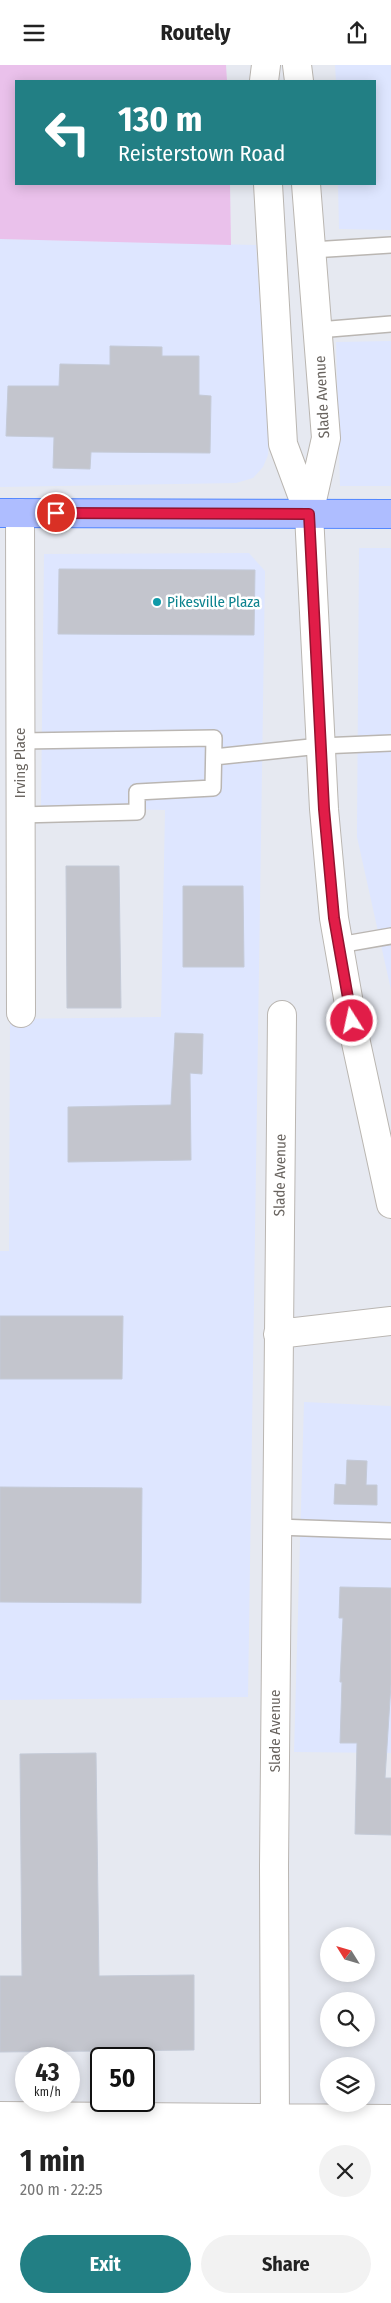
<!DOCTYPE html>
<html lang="en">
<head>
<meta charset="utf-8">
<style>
	:root { --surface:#fff; --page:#f2f2f2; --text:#222; --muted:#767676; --accent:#227f84 }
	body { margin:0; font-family:"Fira Sans Condensed",sans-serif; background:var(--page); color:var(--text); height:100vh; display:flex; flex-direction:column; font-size:19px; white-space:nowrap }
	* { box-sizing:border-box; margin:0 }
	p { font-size:16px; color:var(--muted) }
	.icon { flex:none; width:28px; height:28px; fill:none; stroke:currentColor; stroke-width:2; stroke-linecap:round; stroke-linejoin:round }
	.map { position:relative; height:2063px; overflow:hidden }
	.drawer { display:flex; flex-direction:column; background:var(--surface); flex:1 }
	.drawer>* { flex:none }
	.banner { position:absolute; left:15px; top:15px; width:361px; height:105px; border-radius:0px; box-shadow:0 2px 12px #0003; background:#227f84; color:#fff; overflow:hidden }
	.needle { width:32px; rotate:307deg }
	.fabs { position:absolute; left:320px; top:1862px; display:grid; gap:10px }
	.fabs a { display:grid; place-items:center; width:55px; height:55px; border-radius:50%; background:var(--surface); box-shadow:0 2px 12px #0003; font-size:25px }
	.speed { position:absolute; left:15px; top:1982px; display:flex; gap:10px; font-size:25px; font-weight:700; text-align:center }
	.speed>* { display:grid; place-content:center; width:65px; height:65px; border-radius:50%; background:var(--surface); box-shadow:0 2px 12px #0003; line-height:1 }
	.speed small { font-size:12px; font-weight:400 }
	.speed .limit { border:2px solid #111; border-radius:8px; background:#fff; color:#111 }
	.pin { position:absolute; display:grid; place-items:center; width:42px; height:42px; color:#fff; margin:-21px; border:2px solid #fff; border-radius:50%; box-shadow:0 1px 5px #0007 }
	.me { position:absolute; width:55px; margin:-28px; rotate:350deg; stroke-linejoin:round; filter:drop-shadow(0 0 4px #0008) }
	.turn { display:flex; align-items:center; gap:18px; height:105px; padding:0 20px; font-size:22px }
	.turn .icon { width:65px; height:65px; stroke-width:2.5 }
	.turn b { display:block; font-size:35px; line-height:42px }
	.round { display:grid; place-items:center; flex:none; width:52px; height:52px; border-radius:26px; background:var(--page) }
	.head { display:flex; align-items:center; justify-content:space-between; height:85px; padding:0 20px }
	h1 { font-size:30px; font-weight:700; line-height:38px }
	.button { display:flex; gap:10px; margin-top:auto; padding:10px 20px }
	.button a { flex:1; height:58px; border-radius:30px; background:var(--accent); color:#fff; font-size:20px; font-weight:700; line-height:58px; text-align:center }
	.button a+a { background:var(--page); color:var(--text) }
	header { display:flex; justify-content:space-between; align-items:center; height:65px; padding:0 20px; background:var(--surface); font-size:22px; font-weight:700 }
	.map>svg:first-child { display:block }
	.commercial { fill:#dee6ff }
	.green { fill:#eac1eb }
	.building { fill:#c3c5cd; stroke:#c4cad7 }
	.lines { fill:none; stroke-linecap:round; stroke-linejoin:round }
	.service-casing { stroke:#bab6b2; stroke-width:18 }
	.minor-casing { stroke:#bab6b2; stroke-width:30 }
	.secondary-casing { stroke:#bab6b1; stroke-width:30 }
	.primary-casing { stroke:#5287ff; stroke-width:30 }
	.service { stroke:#fff; stroke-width:15 }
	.minor { stroke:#fff; stroke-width:28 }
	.secondary { stroke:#fff; stroke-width:28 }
	.primary { stroke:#aebdff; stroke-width:28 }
	.route-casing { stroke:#92132f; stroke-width:12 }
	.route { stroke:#e11d48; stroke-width:9 }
	.culture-dot { fill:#0f9aa8; stroke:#fff; stroke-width:2 }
	.labels { text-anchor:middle; stroke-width:5; stroke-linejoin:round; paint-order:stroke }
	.street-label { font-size:15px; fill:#68635e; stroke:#fff }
	.culture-label { font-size:15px; fill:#0d838f; stroke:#fff; text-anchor:start }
</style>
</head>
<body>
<header><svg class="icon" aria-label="menu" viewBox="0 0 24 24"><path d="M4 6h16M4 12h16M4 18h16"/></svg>Routely<svg class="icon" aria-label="share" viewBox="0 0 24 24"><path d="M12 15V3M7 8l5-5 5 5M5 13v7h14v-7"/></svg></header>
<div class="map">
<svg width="391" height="2063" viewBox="0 0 391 2063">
	<rect width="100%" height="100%" fill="#e6e9f1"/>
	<!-- commercial -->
	<path class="commercial" d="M 335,0 L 391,0 L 391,165 L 339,164 L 338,119 L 375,119 L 375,16 L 336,16 Z
		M 0,174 L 256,180 L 269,373 L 268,390 L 263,402 L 253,413 L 236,418 L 0,422 Z
		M 391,276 L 391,421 L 340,421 L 336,277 Z
		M 359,483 L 391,483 L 391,925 L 357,772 Z
		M 249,488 L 265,506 L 248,1632 L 0,1635 L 0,1186 L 9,1186 L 10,954 L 161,952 L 165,745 L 41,742 L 44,489 Z
		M 304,1337 L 391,1341 L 391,1688 L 294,1687 Z"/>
	<!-- green -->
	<path class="green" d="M 0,0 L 226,0 L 227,16 L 16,16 L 16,119 L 230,119 L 231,180 L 0,174 Z"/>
	<!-- building -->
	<path class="building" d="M 110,281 L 162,282 L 162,291 L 199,291 L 199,330 L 211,331 L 210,388 L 91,387 L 90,404 L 53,403 L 54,372 L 6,371 L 8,321 L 59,321 L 60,299 L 110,300 Z
		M 59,504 L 255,505 L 254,570 L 58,569 Z
		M 66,801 L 119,801 L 121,943 L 67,943 Z
		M 183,821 L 243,821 L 244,902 L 183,902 Z
		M 175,968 L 203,969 L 202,1009 L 190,1008 L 191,1095 L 68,1097 L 68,1042 L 171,1040 Z
		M 0,1251 L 123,1251 L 122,1314 L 0,1314 Z
		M 347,1395 L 367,1396 L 366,1420 L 377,1420 L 377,1440 L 334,1439 L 335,1419 L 346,1420 Z
		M 0,1422 L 142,1423 L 141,1538 L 0,1537 Z
		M 340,1522 L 391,1523 L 391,1619 L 385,1713 L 391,1713 L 391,1770 L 355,1769 L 357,1678 L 340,1678 L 342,1617 L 340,1617 L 343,1553 L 339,1553 Z
		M 96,1688 L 99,1911 L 194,1910 L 194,1985 L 0,1987 L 0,1911 L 22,1911 L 20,1689 Z"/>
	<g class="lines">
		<defs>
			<path id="service" d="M 312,185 L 391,180
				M 318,265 L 391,259
				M 214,692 L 320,681 L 391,678
				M 20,750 L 137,747 L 137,727 L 213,723 L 214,673 L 21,676
				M 339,880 L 391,871
				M 277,1462 L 391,1466"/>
			<path id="minor" d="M 20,448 L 21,948
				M 278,1269 L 391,1256
				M 0,2051 L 391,2054
				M 275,2063 L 274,1801 L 282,950"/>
			<path id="secondary" d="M 297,0 L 299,16
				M 264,16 L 266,0
				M 268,119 L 283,379 L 309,449
				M 306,119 L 326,373 L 309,449 L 324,744 L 334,853 L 355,973 L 391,1139"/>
			<path id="primary" d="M 0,448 L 391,449"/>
		</defs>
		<!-- service casing -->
		<use href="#service" class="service-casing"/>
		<!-- minor casing -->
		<use href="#minor" class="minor-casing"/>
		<!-- secondary casing -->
		<use href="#secondary" class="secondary-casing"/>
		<!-- primary casing -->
		<use href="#primary" class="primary-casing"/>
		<!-- service -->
		<use href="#service" class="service"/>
		<!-- minor -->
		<use href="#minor" class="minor"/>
		<!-- secondary -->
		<use href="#secondary" class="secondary"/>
		<!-- primary -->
		<use href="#primary" class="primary"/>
	</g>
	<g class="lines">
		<defs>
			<path id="route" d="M 56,448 L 309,449 L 324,744 L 334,853 L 352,956"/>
		</defs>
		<!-- route casing -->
		<use href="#route" class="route-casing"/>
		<!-- route -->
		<use href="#route" class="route"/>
	</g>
	<!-- markers -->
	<circle class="culture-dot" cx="157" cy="537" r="5"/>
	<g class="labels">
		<!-- street labels -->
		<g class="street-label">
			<text transform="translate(322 332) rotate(-93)" y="5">Slade Avenue</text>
			<text transform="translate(20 698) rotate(-90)" y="5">Irving Place</text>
			<text transform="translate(280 1110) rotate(-89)" y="5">Slade Avenue</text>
			<text transform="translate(275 1666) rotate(-90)" y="5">Slade Avenue</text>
		</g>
		<!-- culture labels -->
		<g class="culture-label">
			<text x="167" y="542">Pikesville Plaza</text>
		</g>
	</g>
</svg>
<div class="fabs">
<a><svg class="needle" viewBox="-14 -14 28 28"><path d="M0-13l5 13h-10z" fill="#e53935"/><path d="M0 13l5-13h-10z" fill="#767676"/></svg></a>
<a><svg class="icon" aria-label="search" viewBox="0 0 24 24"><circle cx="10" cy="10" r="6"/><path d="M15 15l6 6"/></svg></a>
<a><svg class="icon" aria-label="layers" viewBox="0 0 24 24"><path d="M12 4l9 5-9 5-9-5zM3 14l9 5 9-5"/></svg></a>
</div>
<div class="speed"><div>43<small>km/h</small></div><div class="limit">50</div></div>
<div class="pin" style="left:56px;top:448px;background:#d93025"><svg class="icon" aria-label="arrive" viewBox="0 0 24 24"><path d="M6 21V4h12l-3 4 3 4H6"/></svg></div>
<svg class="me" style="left:352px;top:956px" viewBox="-20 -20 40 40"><circle r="17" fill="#e11d48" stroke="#fff" stroke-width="3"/><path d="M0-11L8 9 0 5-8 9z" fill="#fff"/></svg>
<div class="banner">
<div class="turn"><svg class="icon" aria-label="left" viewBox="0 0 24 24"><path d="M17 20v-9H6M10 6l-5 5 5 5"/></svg><div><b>130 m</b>Reisterstown Road</div></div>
</div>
</div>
<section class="drawer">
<div class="head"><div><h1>1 min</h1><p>200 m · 22:25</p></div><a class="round"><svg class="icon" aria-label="close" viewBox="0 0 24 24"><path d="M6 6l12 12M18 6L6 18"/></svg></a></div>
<div class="button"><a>Exit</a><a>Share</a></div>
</section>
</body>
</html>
